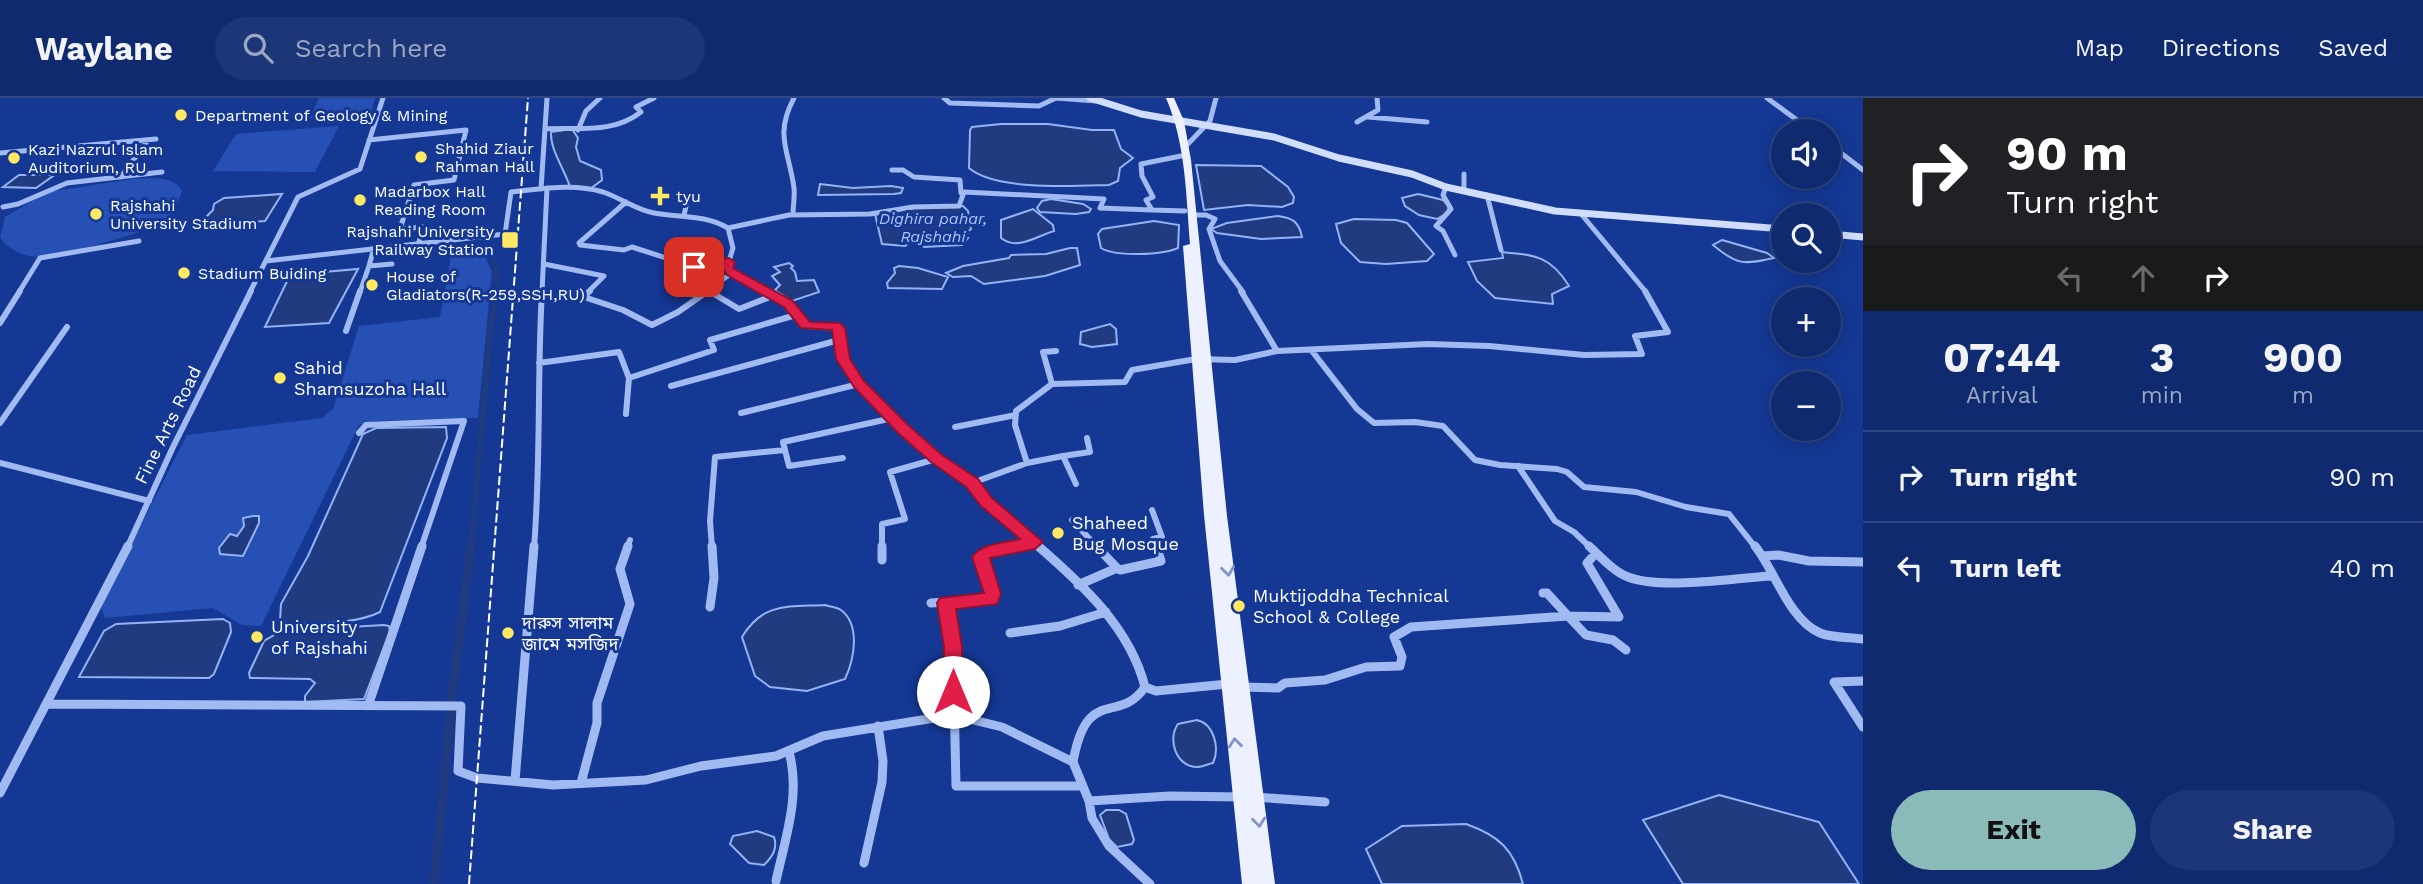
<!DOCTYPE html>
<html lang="en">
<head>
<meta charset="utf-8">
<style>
	:root { --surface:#0f2a6f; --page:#1d3677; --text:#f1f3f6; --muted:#9ba7c3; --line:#2f4682; --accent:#8bbbb9 }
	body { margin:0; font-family:"Work Sans","Noto Sans Bengali",sans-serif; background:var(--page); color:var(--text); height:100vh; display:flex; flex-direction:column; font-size:26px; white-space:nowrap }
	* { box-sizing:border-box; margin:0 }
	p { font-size:23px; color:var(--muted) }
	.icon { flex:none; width:38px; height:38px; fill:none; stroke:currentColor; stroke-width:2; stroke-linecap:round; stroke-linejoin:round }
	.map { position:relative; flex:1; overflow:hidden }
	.panel { display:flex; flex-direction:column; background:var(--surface); width:560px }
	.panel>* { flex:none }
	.hud { background:#202124; color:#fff; overflow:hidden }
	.fabs { position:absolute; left:1771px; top:21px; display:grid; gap:14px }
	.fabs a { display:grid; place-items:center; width:70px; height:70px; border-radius:50%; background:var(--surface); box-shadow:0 4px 18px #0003,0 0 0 2px var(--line); font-size:35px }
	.pin { position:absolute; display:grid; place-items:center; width:60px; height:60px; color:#fff; margin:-30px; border-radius:14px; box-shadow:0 4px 10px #0006 }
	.me { position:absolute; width:77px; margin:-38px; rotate:0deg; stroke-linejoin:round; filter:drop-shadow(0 0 5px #0008) }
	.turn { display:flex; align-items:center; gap:24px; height:147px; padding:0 28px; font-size:32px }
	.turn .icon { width:91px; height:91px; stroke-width:2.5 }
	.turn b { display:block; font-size:49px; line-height:60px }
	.lanes { display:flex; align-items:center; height:66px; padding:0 28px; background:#0003; justify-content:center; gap:35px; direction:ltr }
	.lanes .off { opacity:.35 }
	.eta { display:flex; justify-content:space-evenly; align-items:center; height:119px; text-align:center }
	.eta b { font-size:42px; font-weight:700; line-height:49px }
	.primary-button { display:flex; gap:14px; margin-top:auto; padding:14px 28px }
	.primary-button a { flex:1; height:80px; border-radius:42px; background:var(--accent); color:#111; font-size:28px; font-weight:700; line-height:80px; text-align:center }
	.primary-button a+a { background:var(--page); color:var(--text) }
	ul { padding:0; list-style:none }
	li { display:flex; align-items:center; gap:21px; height:91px; padding:0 28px; border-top:2px solid var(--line) }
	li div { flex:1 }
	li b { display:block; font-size:26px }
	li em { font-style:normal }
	header { display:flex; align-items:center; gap:42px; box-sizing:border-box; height:98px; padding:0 35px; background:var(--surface); border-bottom:2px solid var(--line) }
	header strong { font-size:33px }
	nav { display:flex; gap:38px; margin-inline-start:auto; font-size:24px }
	.search { width:490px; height:63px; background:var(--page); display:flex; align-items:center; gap:18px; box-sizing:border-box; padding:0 24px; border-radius:38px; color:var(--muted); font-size:26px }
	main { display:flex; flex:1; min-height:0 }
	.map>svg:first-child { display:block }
	.green { fill:#2650b3 }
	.water { fill:#203b80; stroke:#94b3f5; stroke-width:2 }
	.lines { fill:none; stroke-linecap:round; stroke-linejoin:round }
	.canal-far2 { stroke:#203b80; stroke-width:5 }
	.canal-far1 { stroke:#203b80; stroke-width:6 }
	.canal { stroke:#203b80; stroke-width:9 }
	.minor-far2 { stroke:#a2baf2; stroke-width:5 }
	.minor-far1 { stroke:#a2baf2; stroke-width:6 }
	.minor { stroke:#a2baf2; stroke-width:9 }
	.secondary { stroke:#d1ddfc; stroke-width:7 }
	.primary { fill:#edf1ff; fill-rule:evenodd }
	.rail { stroke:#fff; stroke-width:2; stroke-dasharray:9 3.5; stroke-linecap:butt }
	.oneway { stroke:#8094ca }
	.route { fill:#e11d48; stroke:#92132f; stroke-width:2 }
	.poi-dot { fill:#ffe963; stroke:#143894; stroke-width:2.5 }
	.labels { text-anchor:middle; stroke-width:6; stroke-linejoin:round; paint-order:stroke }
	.far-poi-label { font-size:16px; fill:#fff; stroke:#143894; text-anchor:start }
	.far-water-label { font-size:16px; font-style:italic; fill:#afc5f9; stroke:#143894 }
	.poi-label { font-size:18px; fill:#fff; stroke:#143894; text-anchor:start }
	.street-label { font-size:18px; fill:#fff; stroke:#143894 }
</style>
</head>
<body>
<header>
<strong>Waylane</strong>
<div class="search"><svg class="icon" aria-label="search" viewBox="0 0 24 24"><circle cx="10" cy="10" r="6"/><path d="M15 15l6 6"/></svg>Search here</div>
<nav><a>Map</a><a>Directions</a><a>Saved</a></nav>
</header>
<main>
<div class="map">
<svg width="1863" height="786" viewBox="0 0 1863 786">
	<rect width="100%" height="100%" fill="#143894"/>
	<!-- green -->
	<path class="green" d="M 319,0 L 375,0 L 371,15 L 310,20 Z
		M 339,28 L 315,74 L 213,73 L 236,36 Z
		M 133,81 C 150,81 172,76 182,93 C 178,105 173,117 162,124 C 148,134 53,161 37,159 C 22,158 10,152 0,140 L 5,119 L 47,94 Z
		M 452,153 L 485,159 L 492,173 L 478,320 L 376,323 L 359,327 L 261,528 L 242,527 L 213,510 L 105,520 L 100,507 L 187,337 L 322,320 L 333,311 L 359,228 L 440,219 Z"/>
	<!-- water -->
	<path class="water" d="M 1001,26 L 1048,26 L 1092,32 L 1114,32 L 1121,51 L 1133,60 L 1120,70 L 1118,83 L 1109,87 C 1074,88 996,93 969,70 L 970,32 L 972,29 Z
		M 572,31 L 578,40 L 576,49 L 580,63 L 601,72 L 602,82 L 590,91 L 570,89 C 564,70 550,52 551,34 Z
		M 1196,67 L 1261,68 L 1288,89 L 1294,99 L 1293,105 L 1282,109 L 1248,107 L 1204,112 Z
		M 19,77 L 52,77 L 53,78 L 36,90 L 3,89 Z
		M 820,86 L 853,90 L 891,88 L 903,90 L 901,95 L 894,96 L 818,97 Z
		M 282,96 L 265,123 L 197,128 L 213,112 L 214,106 L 224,100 Z
		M 1418,96 L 1443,102 L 1449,108 L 1447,115 L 1437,121 L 1419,117 L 1405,108 L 1402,100 Z
		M 1051,101 L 1083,106 L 1091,111 L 1089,114 L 1076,116 L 1040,114 L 1037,110 L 1042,103 Z
		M 963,108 L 968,113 L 971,131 L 964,136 L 964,139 L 968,140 L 962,147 L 924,149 L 913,143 L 905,148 L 882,146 L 875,116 L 915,110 Z
		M 1033,111 L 1053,127 L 1054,133 C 1037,138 1017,153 1001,140 L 1001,122 Z
		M 1278,118 C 1293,120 1299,124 1302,139 L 1261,141 L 1217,135 L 1211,131 L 1227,125 Z
		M 1354,121 L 1396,122 L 1407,125 L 1434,156 L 1427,163 L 1386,166 L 1360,164 L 1341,145 L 1336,126 Z
		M 1154,123 L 1179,127 L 1178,150 C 1162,157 1116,159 1101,150 L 1098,136 L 1102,131 Z
		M 1722,142 L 1767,155 L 1774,160 C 1743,167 1737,167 1713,147 Z
		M 1070,150 L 1077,150 L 1080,167 L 1045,178 L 984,186 L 971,178 L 953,179 L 946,175 L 963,168 L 1009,160 L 1011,157 L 1046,156 Z
		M 1502,154 C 1535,157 1551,158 1569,188 L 1552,196 L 1553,206 L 1495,200 L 1477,183 L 1468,164 L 1503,160 Z
		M 789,165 L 793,168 L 791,170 L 795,174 L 797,183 L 814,182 L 819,194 L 792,203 L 776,193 L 775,192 L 780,187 L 772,178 L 780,174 L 774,169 Z
		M 899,168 L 918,170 L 948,179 L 942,191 L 888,190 L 887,185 L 895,175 L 894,170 Z
		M 358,171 L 329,225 L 265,229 L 290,177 Z
		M 1110,226 L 1116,231 L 1117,246 L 1092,249 L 1080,246 L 1081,234 Z
		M 446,329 L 447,340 L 380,514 C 354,527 317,524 289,526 L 280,523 L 281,506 L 308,458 L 363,336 L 376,330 Z
		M 253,418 L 259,418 L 259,425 L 243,458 L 220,456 L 219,450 L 230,436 L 237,438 L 244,428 L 243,420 Z
		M 825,507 C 830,509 837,509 841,512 C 861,527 854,562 845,581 L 807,593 L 770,589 L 755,578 L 742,539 C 763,504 788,509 825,507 Z
		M 223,521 L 230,525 L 231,534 L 214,576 L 209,580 L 79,579 L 104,533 L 116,526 Z
		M 384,527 L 389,528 L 390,533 L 364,601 L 305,604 L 305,598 L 315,585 L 310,581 L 250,580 L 249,575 L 264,543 L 281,533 Z
		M 1197,622 C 1214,626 1220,650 1213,665 C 1208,666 1202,669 1197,669 C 1176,669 1167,641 1178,626 Z
		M 1719,697 L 1819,724 L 1859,786 L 1683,786 L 1643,722 Z
		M 1106,712 L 1119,712 L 1126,716 L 1134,742 L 1132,746 L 1117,749 L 1109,741 L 1100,717 Z
		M 1466,726 C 1500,738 1514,752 1523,786 L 1382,786 L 1366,751 L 1402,728 Z
		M 757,733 L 774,739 C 778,751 772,759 764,767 L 749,765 L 730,746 L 733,738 Z"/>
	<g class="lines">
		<!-- canal-far2 -->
		<path class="canal-far2" d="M 446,141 C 461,154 479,151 495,161 L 498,194"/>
		<!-- canal-far1 -->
		<path class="canal-far1" d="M 471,450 L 491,222 L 498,193"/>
		<!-- canal -->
		<path class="canal" d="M 434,786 L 452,598 L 471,448"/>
		<!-- minor-far2 -->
		<path class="minor-far2" d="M 944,0 L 950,5 L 1039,8 L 1056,0 L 1096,3
			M 1767,0 L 1812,33
			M 1368,19 L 1427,24
			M 1357,24 L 1378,12 L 1377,0
			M 545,31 C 579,29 613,36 641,14 L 636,9 L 654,0
			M 578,32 L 586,13 L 600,0
			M 369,42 L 466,32 L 454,82 L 414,87 L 400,131 L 423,129 L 419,144
			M 1829,46 L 1863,72
			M 1185,49 L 1210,23 L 1216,0
			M 0,55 L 156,41
			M 892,72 L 903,72 L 914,79 L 960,82 L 961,95
			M 1464,76 L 1464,93
			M 121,79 L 148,42
			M 1446,89 L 1443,97 L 1451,111 L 1436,128 L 1443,133 L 1455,157
			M 541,91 L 547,0
			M 1487,97 L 1501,152
			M 626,104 L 579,145 L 580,147 L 624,152 L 632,149 L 694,169 L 728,164
			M 3,109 L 18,106 L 67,85 L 162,74
			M 1185,113 L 1152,112 L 1146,102 L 1153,99 L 1142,78 L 1141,66 L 1186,57
			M 684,117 L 689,96
			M 793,117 C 793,108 795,98 794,90 C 789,53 774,37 794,0
			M 1193,117 L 1206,117 L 1215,121 L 1209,131 L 1220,163 L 1243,194
			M 1582,117 L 1646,194
			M 728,130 L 789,117 L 870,116 L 913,109 L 959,108 L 964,94 L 1104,101 L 1100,110 L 1152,112
			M 374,150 L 369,168 L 392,166
			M 266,163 L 505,136 L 511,94 C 542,91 573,85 603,94 C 621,100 636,112 654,115 C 680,120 704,116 728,130 L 733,150 L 727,170 L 768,194
			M 544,166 L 604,178 L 588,194
			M 708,192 L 712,194
			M 19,194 L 40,160 L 139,143
			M 250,194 L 298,99 L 360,71 L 383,0
			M 360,194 L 369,168
			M 542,194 L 547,90
			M 705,194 L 732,175"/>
		<!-- minor-far1 -->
		<path class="minor-far1" d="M 590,193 L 584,199 L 623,212 L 652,227 L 678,214 L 708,193
			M 709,193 L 739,211 L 775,197
			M 765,193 L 788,206 L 806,228 L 838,230 L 843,261 L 859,286 L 936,361 L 972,385 L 987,404 L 1040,450
			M 1241,193 L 1277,253
			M 0,225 L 20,193
			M 346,233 L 360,193
			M 1312,253 L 1357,311 L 1374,325 L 1415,324 L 1443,328 L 1475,362 L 1500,367 L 1557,371 L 1567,374 L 1584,389 L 1636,394 L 1686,409 L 1729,416 L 1756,450
			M 539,265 L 619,254 L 629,280
			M 1052,286 L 1043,254 L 1056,253
			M 671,288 L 839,242
			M 741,315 L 859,286
			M 626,316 L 629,280 L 714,252 L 710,242 L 796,217
			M 0,325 L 67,229
			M 955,329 L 1016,317
			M 359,335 L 366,327 L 464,323 L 421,450
			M 1063,358 L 1090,354 L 1087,340
			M 843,360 L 789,368 L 783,344 L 893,320
			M 0,365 L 149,403
			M 1027,365 L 1063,358 L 1076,386
			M 1518,368 L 1555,423 L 1574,434 L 1591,450
			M 972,385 L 1027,365 L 1015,327 L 1016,313 L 1052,286 L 1125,284 L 1132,272 L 1196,261 L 1235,262 L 1277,253 L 1428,246 L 1489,248 L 1584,257 L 1642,256 L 1635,238 L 1668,234 L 1645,193
			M 1152,412 L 1162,439 L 1153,441 L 1156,450
			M 1072,422 L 1098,450
			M 127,450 L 173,349 L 251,193
			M 534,450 C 541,364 537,278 542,193
			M 627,450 L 630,442
			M 712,450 L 710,423 L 715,359 L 785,352
			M 882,450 L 882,426 L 905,421 L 890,374 L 936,361
			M 1009,450 L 1035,444"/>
		<!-- minor -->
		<path class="minor" d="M 882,448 L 882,462
			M 1038,448 C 1083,487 1130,530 1145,589 C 1118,628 1087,586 1073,664
			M 1589,448 C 1601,459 1613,473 1628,479 C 1662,492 1733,480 1771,478
			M 1755,448 C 1774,471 1789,522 1820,535 C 1832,540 1850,539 1863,541
			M 1763,458 L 1778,457 L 1809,463 L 1863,464
			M 1117,470 L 1120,472 L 1161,463 L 1156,448
			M 1078,487 L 1117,470 L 1096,448
			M 1543,495 L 1547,495 L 1568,518 L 1619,519 L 1587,465 L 1596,455
			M 931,505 L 991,501 L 990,485 L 981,459 L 985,455 L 1017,448
			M 946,505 L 953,549 L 956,688 L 1081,688
			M 710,509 L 714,480 L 712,448
			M 1010,535 L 1060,528 L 1106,514
			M 1863,583 L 1834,584 L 1863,629
			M 1145,589 L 1156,593 L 1228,586
			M 1242,589 L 1278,590 L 1285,585 L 1325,582 L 1366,569 L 1400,568 L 1402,559 L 1394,539 L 1411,529 L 1568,518 L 1586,537 L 1613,542 L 1626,552
			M 46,606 L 461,608 L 458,673 L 477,680 L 553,687 L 646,682 L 701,668 L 776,658 L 823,638 L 953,617 L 1002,629 L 1073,664 L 1089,703 L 1092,720 L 1109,748 L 1150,786
			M 368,608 L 422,448
			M 515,683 L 534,448
			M 581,685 L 597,625 L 597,605 L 630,506 L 620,471 L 628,448
			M 0,695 L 128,448
			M 1254,699 L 1325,704
			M 1089,703 L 1170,698 L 1242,699
			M 864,765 L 882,684 L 883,663 L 878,628
			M 776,783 C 785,741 801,697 789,654"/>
		<!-- secondary -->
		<path class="secondary" d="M 1090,0 L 1141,16 L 1274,39 L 1339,60 L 1412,76 L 1446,89 L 1555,113 L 1783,131
			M 1829,136 L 1863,139"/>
		<!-- primary -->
		<path class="primary" d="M 1166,0 L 1174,0 L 1184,23 L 1191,62 L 1227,418 L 1275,786 L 1242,786 L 1204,417 L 1183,148 L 1190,146 C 1186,97 1186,46 1166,0 Z"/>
		<!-- rail -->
		<path class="rail" d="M 469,786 L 528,0"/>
	</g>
	<!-- one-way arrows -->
	<defs><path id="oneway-chevron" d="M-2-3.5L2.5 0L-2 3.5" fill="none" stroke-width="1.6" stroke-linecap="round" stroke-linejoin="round" transform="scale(1.75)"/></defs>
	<g class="oneway">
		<use href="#oneway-chevron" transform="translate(1228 473) rotate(83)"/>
		<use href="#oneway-chevron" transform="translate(1235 645) rotate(-96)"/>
		<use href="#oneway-chevron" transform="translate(1259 724) rotate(84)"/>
	</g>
	<!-- route -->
	<path class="route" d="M 729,160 L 735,164 L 733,170 L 736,172 L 793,203 L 810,224 L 840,225 L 845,230 L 850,261 L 864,283 L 909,328 L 942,357 L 978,381 L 992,400 L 1043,444 L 1035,451 L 990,460 L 1001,496 L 997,506 L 956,511 L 962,549 L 962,594 L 960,600 L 953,602 L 946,600 L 943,594 L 944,549 L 937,505 L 940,500 L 984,495 L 972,459 C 981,445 1005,445 1020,441 L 981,408 L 966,389 L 931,364 L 898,335 L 854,289 L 836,261 L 832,232 L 801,230 L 784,209 L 727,177 L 721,168 L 694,173 L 688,169 L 694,165 Z"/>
	<!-- markers -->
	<g class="poi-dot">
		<circle cx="181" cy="17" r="7"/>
		<circle cx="421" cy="59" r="7"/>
		<circle cx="14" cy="60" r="7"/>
		<path d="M656.5 87.5h7v7h7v7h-7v7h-7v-7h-7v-7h7z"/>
		<circle cx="360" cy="102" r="7"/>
		<circle cx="96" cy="116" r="7"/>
		<rect x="501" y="133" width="18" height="18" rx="3.5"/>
		<circle cx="184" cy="175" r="7"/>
		<circle cx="372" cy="187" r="7"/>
		<circle cx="280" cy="280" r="7"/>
		<circle cx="1058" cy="435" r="7"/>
		<circle cx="1239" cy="508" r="7"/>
		<circle cx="508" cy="535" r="7"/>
		<circle cx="257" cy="539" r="7"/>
	</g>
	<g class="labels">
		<!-- far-poi labels -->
		<g class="far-poi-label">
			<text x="195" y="23">Department of Geology &amp; Mining</text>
			<text x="435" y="56">Shahid Ziaur<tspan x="435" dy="18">Rahman Hall</tspan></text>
			<text x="28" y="57">Kazi Nazrul Islam<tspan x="28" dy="18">Auditorium, RU</tspan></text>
			<text x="374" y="99">Madarbox Hall<tspan x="374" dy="18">Reading Room</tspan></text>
			<text x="676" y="104">tyu</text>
			<text x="110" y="113">Rajshahi<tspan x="110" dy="18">University Stadium</tspan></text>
			<text x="494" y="139" text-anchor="end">Rajshahi University<tspan x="494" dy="18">Railway Station</tspan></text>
			<text x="198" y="181">Stadium Buiding</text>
			<text x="386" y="184">House of<tspan x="386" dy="18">Gladiators(R-259,SSH,RU)</tspan></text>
		</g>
		<!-- far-water labels -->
		<g class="far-water-label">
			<text x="933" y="126">Dighira pahar,<tspan x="933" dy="18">Rajshahi</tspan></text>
		</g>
		<!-- poi labels -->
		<g class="poi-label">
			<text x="294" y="276">Sahid<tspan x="294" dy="21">Shamsuzoha Hall</tspan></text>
			<text x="1072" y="431">Shaheed<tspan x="1072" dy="21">Bug Mosque</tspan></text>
			<text x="1253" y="504">Muktijoddha Technical<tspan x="1253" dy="21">School &amp; College</tspan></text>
			<text x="522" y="531">দারুস সালাম<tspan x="522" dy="21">জামে মসজিদ</tspan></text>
			<text x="271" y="535">University<tspan x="271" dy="21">of Rajshahi</tspan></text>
		</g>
		<!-- street labels -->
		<g class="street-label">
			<text transform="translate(168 327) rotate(-64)" y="6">Fine Arts Road</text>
		</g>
	</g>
</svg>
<div class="fabs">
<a><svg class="icon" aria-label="sound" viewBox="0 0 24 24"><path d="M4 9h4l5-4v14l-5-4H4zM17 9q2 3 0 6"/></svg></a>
<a><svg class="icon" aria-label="search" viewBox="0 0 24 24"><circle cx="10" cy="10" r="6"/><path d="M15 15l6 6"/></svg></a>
<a>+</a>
<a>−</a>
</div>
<div class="pin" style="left:694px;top:169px;background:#d93025"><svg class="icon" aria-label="arrive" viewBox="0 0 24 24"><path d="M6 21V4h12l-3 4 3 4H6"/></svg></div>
<svg class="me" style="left:953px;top:594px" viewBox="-20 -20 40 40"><circle r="19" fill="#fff"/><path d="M0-13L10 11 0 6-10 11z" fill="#e11d48"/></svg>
</div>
<section class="panel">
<div class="hud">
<div class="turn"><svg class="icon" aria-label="right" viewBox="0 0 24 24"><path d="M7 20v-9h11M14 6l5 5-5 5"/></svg><div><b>90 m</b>Turn right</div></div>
<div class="lanes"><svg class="icon off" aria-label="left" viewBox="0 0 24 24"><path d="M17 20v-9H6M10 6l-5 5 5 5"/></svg><svg class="icon off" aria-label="ahead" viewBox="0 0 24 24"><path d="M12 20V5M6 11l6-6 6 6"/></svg><svg class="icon" aria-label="right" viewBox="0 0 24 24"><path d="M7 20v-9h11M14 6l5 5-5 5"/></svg></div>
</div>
<div class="eta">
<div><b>07:44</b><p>Arrival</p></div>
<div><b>3</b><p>min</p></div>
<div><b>900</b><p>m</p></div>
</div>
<ul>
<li><svg class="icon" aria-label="right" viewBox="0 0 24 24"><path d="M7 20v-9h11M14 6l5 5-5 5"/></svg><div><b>Turn right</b></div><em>90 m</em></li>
<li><svg class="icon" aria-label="left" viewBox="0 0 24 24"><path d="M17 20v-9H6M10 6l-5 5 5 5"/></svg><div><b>Turn left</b></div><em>40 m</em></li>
</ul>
<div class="primary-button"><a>Exit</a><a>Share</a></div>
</section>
</main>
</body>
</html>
